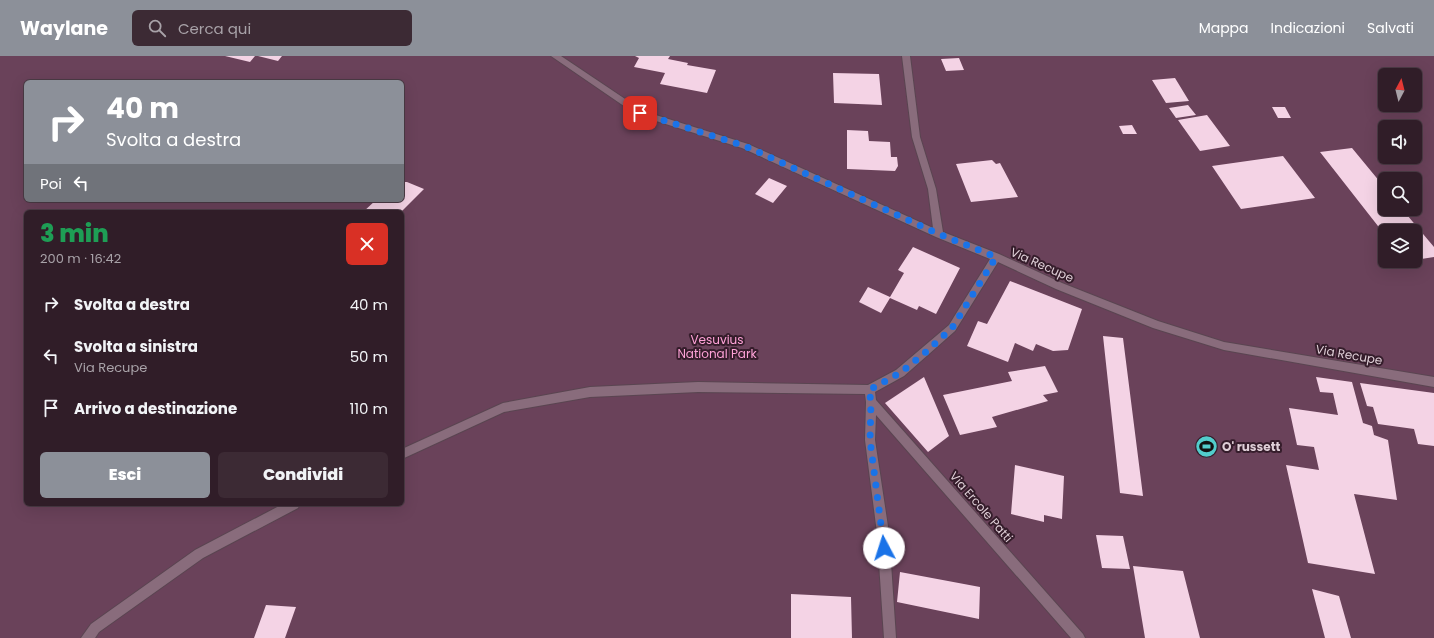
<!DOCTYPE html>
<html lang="it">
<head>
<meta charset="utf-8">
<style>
	:root { --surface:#301d28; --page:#3c2a34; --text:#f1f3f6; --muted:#a8a2a8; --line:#4b3b45; --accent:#8c9099 }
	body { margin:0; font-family:Poppins,sans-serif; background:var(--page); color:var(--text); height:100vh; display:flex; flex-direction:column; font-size:15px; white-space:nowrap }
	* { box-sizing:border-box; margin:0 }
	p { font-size:13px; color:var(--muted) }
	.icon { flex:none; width:22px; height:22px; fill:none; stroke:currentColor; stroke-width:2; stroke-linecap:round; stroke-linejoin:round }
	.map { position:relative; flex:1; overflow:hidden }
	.sheet { position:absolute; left:24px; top:154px; width:380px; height:296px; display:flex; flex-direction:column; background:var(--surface); border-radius:6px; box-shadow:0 4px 16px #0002,0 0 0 1px var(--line) }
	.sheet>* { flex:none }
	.hud { position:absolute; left:24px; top:24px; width:380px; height:122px; border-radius:6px; box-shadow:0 4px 16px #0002,0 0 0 1px var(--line); background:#8c9099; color:#fff; overflow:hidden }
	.needle { width:26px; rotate:7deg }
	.fabs { position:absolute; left:1378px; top:12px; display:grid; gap:8px }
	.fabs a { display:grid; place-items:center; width:44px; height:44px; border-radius:6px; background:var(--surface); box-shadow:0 4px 16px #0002,0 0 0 1px var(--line); font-size:20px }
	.pin { position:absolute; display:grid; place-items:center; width:34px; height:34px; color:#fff; margin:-17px; border-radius:8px; box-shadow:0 2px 6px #0006 }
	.me { position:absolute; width:44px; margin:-22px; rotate:355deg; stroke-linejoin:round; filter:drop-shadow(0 0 3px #0008) }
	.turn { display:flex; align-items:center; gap:14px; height:84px; padding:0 16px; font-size:18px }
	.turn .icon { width:52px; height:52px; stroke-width:2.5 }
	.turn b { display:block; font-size:28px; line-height:34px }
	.then { display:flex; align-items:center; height:38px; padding:0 16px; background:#0003; gap:8px; font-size:15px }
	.round { display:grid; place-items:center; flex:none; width:42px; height:42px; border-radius:6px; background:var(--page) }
	.headline { display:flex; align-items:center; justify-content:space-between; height:68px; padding:0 16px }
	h1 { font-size:24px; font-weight:800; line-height:30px; color:#1e9e55 }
	.action { display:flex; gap:8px; margin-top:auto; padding:8px 16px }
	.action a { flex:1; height:46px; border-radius:6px; background:var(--accent); color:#fff; font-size:16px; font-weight:800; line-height:46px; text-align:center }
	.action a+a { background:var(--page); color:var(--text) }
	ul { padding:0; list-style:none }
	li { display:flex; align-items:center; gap:12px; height:52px; padding:0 16px }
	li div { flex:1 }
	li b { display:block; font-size:15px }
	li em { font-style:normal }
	header { display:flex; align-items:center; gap:24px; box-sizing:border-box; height:56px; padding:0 20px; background:var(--accent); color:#fff }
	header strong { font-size:19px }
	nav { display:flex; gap:22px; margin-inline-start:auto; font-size:14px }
	.search { width:280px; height:36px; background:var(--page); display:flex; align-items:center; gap:10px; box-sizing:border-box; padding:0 14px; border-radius:6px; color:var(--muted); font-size:15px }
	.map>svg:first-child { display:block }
	.green { fill:#6a425a; fill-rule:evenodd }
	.building { fill:#f4d3e5 }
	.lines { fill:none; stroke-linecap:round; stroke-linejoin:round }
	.street-casing { stroke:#5a4551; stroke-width:2 }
	.street { fill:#896c7c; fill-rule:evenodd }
	.route { stroke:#1a73e8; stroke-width:7; stroke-dasharray:0 12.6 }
	.labels { text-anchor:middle; stroke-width:4; stroke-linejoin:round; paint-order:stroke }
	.street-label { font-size:12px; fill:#dfcfd7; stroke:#351d2b }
	.park-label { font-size:12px; fill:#fea2d7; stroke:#351d2b }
	.poi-label { font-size:12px; font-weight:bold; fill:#dfcfd7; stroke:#351d2b; text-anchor:start }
</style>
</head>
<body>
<header>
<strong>Waylane</strong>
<div class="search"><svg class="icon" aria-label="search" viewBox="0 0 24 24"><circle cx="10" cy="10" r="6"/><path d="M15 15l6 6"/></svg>Cerca qui</div>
<nav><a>Mappa</a><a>Indicazioni</a><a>Salvati</a></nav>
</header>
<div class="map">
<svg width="1434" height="582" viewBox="0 0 1434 582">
	<rect width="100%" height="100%" fill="#402735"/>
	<!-- green -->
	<path class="green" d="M 0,0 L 1434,0 L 1434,582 L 0,582 ZM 1385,19 L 1415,19 L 1415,49 L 1385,49 ZM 26,26 L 402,26 L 402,144 L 26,144 ZM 1385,71 L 1415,71 L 1415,101 L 1385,101 ZM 1385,123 L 1415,123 L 1415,153 L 1385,153 ZM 26,156 L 402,156 L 402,448 L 26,448 ZM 1385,175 L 1415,175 L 1415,205 L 1385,205 Z"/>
	<!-- building -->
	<path class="building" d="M 225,0 L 255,0 L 250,6 Z
		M 258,0 L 282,0 L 278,5 Z
		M 635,0 L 670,0 L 668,3 L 688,7 L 687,9 L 716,14 L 707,37 L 660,28 L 665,17 L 634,11 L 639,2 Z
		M 959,2 L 964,14 L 946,15 L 941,3 Z
		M 833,17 L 879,18 L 882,49 L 834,47 Z
		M 1175,22 L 1189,45 L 1166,47 L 1152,24 Z
		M 1188,49 L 1196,59 L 1176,62 L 1169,52 Z
		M 1272,51 L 1285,51 L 1291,62 L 1278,62 Z
		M 1207,59 L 1230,90 L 1200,95 L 1178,64 Z
		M 1132,69 L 1137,78 L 1123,78 L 1119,70 Z
		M 847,74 L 868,75 L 869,85 L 890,86 L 891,101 L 897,101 L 898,110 L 895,115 L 847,113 Z
		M 1352,92 L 1385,132 L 1385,153 L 1402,153 L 1434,191 L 1434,201 L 1415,204 L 1415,175 L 1385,175 L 1385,179 L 1320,96 Z
		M 1283,100 L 1315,142 L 1241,153 L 1212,110 Z
		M 992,104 L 996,108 L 1000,107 L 1018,141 L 971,146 L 956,108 Z
		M 769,122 L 787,130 L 773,147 L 755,138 Z
		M 402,126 L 407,126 L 424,133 L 401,156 L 363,156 L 376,144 L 402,144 Z
		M 913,191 L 960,212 L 936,258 L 919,250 L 917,254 L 890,242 L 881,257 L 859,246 L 868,231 L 890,241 L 904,217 L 898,214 Z
		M 1010,225 L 1082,253 L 1068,294 L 1053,295 L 1036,288 L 1033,295 L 1015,287 L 1008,306 L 967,290 L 978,265 L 987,268 Z
		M 1103,280 L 1123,282 L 1143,440 L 1120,437 Z
		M 1045,310 L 1058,336 L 1043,339 L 1048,345 L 992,361 L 997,371 L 960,379 L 943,339 L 1012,325 L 1008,316 Z
		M 924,321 L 949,380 L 928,396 L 885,347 Z
		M 1316,321 L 1352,326 L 1363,367 L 1372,370 L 1374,379 L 1388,384 L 1397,444 L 1354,438 L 1375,518 L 1308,507 L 1286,409 L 1319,414 L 1314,391 L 1297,389 L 1289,352 L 1338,359 L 1333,337 L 1320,336 Z
		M 1360,327 L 1434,337 L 1434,390 L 1418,388 L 1414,373 L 1378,368 L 1373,351 L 1367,350 Z
		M 1015,409 L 1064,420 L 1062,463 L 1044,459 L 1044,466 L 1011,458 Z
		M 1096,479 L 1123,480 L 1130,513 L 1102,512 Z
		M 1133,510 L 1183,515 L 1200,582 L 1145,582 Z
		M 900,516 L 980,531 L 979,563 L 897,546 Z
		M 1312,533 L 1339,540 L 1351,582 L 1325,582 Z
		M 791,538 L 851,541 L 852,582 L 791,582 Z
		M 266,549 L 296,551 L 285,582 L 254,582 Z"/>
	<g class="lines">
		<defs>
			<path id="street" d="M 551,0 L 561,0 L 643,55 L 748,88 L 933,172 L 928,133 L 912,81 L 902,0 L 910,0 L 920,81 L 936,133 L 943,176 L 999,198 L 1062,227 L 1158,265 L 1224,286 L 1434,321 L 1434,331 L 1224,294 L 1153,272 L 1056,233 L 998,206 L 955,275 L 904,320 L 875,336 L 876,344 L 1083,578 L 1085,582 L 1071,582 L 876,359 L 875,384 L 889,477 L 896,582 L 884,582 L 877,477 L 865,384 L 866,346 L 865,338 L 698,336 L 590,341 L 504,356 L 402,403 L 402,393 L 503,347 L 590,331 L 698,326 L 868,329 L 896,314 L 949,269 L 990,203 L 936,181 L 742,92 L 637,59 Z
				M 283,448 L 300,448 L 298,452 L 203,502 L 99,576 L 95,582 L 81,582 L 91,568 L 195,494 Z"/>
		</defs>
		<!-- street casing -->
		<use href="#street" class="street-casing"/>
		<!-- street -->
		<use href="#street" class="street"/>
	</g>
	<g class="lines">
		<!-- route -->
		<path class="route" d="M 640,57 L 745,90 L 939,178 L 996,201 L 952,272 L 927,295 L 900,317 L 869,334 L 871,346 L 870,384 L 884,492"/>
	</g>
	<!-- icons -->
	<defs>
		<symbol id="stadium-disc" viewBox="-11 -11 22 22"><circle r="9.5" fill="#52cdcc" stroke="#351d2b"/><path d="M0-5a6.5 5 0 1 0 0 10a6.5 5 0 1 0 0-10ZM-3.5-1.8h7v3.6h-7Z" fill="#111"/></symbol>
	</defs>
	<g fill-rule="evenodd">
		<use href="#stadium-disc" x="1194" y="378" width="25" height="25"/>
	</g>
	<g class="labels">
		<!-- street labels -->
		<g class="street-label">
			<text transform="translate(1042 209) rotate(24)" y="4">Via Recupe</text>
			<text transform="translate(1349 299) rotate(10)" y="4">Via Recupe</text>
			<text transform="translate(981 451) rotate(49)" y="4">Via Ercole Patti</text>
		</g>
		<!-- park labels -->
		<g class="park-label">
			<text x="717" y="288">Vesuvius<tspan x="717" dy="14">National Park</tspan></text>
		</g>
		<!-- poi labels -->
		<g class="poi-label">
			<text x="1222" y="395">O' russett</text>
		</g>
	</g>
</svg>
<div class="fabs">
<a><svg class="needle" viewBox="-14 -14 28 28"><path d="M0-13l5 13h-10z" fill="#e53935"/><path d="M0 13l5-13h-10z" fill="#a8a2a8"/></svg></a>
<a><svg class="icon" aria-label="sound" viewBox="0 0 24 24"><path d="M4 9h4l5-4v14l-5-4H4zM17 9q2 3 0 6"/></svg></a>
<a><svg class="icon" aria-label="search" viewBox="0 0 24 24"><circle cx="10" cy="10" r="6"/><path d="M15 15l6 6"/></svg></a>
<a><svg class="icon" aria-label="layers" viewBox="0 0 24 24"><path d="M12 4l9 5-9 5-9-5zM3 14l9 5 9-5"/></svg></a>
</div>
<div class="pin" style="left:640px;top:57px;background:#d93025"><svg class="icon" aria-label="arrive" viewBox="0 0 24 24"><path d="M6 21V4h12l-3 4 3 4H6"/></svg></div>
<svg class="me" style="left:884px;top:492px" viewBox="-20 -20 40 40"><circle r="19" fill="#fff"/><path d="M0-13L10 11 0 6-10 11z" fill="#1a73e8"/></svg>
<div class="hud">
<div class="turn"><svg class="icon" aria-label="right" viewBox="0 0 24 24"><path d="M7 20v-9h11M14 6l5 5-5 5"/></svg><div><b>40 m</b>Svolta a destra</div></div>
<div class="then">Poi<svg class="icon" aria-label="left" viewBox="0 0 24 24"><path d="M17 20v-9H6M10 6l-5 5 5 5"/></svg></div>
</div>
<section class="sheet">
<div class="headline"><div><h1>3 min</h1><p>200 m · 16:42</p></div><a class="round" style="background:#d93025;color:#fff"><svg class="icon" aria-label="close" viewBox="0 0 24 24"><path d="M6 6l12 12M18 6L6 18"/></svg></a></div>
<ul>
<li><svg class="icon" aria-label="right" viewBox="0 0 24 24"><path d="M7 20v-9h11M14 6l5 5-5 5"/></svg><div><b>Svolta a destra</b></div><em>40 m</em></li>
<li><svg class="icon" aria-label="left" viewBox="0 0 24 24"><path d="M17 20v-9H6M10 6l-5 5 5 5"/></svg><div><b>Svolta a sinistra</b><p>Via Recupe</p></div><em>50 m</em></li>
<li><svg class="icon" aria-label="arrive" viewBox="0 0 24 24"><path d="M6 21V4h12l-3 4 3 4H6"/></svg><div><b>Arrivo a destinazione</b></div><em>110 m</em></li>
</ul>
<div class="action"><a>Esci</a><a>Condividi</a></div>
</section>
</div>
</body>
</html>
